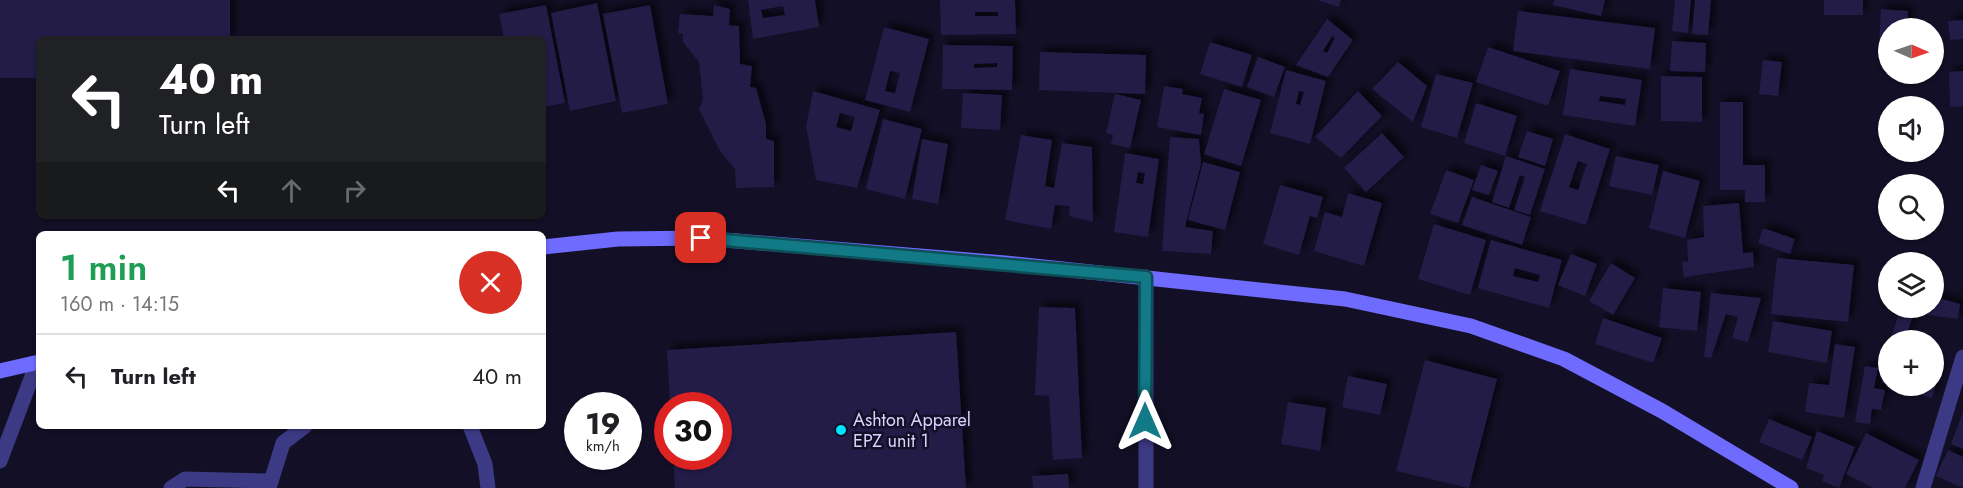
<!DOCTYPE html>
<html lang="en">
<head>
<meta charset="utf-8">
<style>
	:root { --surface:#fff; --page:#f6f6f6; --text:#202124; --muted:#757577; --line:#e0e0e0 }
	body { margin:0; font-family:Jost,sans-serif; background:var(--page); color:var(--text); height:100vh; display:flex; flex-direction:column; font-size:22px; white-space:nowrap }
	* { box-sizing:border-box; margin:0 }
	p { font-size:20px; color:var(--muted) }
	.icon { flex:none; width:33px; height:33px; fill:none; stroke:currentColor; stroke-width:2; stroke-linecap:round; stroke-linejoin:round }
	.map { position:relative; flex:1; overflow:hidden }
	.sheet { position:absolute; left:36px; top:231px; width:510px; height:198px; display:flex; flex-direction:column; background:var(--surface); border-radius:9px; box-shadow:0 2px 4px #0004 }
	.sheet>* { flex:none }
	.top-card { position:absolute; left:36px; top:36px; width:510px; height:183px; border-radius:9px; box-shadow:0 2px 4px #0004; background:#202124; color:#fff; overflow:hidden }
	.needle { width:39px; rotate:92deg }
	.fabs { position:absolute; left:1878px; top:18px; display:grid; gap:12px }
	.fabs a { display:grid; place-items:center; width:66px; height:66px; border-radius:50%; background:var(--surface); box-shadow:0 2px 4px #0004; font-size:30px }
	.speed { position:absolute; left:564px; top:392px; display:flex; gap:12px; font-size:30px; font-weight:700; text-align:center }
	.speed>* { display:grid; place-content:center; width:78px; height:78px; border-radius:50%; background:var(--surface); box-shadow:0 2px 4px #0004; line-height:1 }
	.speed small { font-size:15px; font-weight:400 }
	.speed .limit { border:9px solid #d22; background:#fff; color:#111 }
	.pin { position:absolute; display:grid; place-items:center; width:51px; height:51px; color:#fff; margin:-26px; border-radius:12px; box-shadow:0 3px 9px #0006 }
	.me { position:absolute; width:66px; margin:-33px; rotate:0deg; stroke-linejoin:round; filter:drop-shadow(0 0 4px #0008) }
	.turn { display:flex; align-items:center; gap:21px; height:126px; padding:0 24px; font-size:27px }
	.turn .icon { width:78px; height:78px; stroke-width:2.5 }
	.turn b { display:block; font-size:42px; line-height:51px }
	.lanes { display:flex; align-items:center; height:57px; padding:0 24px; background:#0003; justify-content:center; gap:30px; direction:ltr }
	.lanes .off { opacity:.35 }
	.round { display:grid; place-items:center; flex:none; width:63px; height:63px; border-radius:32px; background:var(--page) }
	.headline { display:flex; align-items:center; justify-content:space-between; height:102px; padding:0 24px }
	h1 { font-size:36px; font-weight:600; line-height:45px; color:#1e9e55 }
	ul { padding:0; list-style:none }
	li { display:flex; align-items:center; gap:18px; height:84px; padding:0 24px; border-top:2px solid var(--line) }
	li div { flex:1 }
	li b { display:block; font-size:22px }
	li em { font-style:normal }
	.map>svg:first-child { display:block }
	.building { fill:#241b47; fill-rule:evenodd; filter:url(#shadow) }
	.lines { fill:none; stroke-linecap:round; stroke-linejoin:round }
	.lane { stroke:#3d3a85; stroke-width:15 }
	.street { stroke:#3d3a85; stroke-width:15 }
	.secondary { stroke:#6f6bff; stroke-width:15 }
	.route-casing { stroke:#0c4f58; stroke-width:15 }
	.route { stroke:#127987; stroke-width:10 }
	.poi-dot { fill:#00e5ff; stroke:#130f26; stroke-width:2 }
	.labels { text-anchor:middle; stroke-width:5; stroke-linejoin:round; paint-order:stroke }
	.poi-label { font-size:18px; fill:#d9d4ff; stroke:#130f26; text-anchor:start }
</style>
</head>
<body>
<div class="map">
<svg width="1963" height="488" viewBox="0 0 1963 488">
	<defs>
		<filter id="shadow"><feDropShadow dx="5.5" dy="-5.5" stdDeviation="3" flood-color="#0009"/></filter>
	</defs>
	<rect width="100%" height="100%" fill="#130f26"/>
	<!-- building -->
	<path class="building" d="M 0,0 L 230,0 L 230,39 L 39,39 L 39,78 L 0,78 Z
		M 748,0 L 815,0 L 819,27 L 753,39 ZM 783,6 L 785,15 L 763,18 L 761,10 Z
		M 940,0 L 1015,0 L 1016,34 L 941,35 ZM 975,12 L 998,12 L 998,16 L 975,16 Z
		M 1317,0 L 1341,0 L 1339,7 Z
		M 1554,0 L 1605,0 L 1601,16 L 1553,5 Z
		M 1675,0 L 1691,0 L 1688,33 L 1672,31 Z
		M 1695,0 L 1711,0 L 1708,35 L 1692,34 Z
		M 1824,0 L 1863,0 L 1863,15 L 1824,15 Z
		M 597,3 L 616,101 L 570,111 L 551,13 Z
		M 546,5 L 565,103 L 543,107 L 543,39 L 504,39 L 499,14 Z
		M 650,5 L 668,104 L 622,113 L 603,14 Z
		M 714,5 L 730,9 L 729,25 L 739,26 L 740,64 L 752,66 L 750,87 L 756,88 L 766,124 L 766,139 L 774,141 L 774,187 L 736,188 L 735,169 L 720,151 L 699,109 L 703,99 L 699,62 L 683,42 L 683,34 L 678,33 L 680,14 L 713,16 Z
		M 1881,9 L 1908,11 L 1907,28 L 1888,28 L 1888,44 L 1879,43 Z
		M 1518,11 L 1655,28 L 1650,69 L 1513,51 Z
		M 1327,19 L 1353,40 L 1328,77 L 1296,65 ZM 1332,36 L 1335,38 L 1327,53 L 1323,51 Z
		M 1963,20 L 1963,39 L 1950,40 L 1948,21 Z
		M 884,27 L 929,39 L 910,112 L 865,100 ZM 890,71 L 900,73 L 895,93 L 885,91 Z
		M 1672,41 L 1706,43 L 1705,72 L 1670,71 Z
		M 1210,42 L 1252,55 L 1242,87 L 1200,74 Z
		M 943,45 L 1013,46 L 1012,90 L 942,89 ZM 997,63 L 997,67 L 974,68 L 974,64 Z
		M 1488,47 L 1560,71 L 1548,106 L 1476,82 Z
		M 1040,52 L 1146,55 L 1145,94 L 1039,90 Z
		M 1258,57 L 1285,67 L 1274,97 L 1247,87 Z
		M 1763,60 L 1782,62 L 1778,96 L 1759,94 Z
		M 1398,62 L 1427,86 L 1413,122 L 1372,89 Z
		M 1570,69 L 1642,80 L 1635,126 L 1563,115 ZM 1600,96 L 1626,99 L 1625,105 L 1599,101 Z
		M 1286,70 L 1326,81 L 1310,144 L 1270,133 ZM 1299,91 L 1304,92 L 1300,105 L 1296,104 Z
		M 1963,71 L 1963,106 L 1950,107 L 1949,72 Z
		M 1436,74 L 1473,83 L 1457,138 L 1421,127 Z
		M 1661,76 L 1702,77 L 1702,122 L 1661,121 Z
		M 1164,86 L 1183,89 L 1182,94 L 1202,98 L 1199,113 L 1204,114 L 1201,135 L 1157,127 Z
		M 1224,89 L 1261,100 L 1241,166 L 1204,154 Z
		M 813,91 L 880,110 L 857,188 L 816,180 L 806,126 ZM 840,113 L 855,117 L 851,131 L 836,127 Z
		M 1358,91 L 1382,116 L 1341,158 L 1315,137 Z
		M 963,93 L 1002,95 L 1000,130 L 961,128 Z
		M 1115,94 L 1141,100 L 1130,148 L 1111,144 L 1113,135 L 1106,133 Z
		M 1720,102 L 1743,102 L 1743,165 L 1765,165 L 1765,202 L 1745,202 L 1745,190 L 1720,190 Z
		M 1476,103 L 1517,116 L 1505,156 L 1464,143 Z
		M 883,119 L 922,129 L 905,199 L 866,189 Z
		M 1527,131 L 1553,139 L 1545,166 L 1518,157 Z
		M 1382,133 L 1404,157 L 1366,192 L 1344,168 Z
		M 1565,134 L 1610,149 L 1586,225 L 1540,211 ZM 1578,161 L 1587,164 L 1578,190 L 1569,187 Z
		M 1021,135 L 1052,140 L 1045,186 L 1054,188 L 1062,143 L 1092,147 L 1093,222 L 1069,216 L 1070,206 L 1055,205 L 1051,229 L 1005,220 Z
		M 1170,137 L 1199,139 L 1201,164 L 1185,227 L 1213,231 L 1211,254 L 1162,251 Z
		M 922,139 L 948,144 L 938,204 L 912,199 Z
		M 1125,153 L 1159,159 L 1148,237 L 1114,232 ZM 1138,172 L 1145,173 L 1143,184 L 1136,183 Z
		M 1506,156 L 1545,169 L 1530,215 L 1514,210 L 1525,177 L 1520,175 L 1509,208 L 1492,202 Z
		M 1616,156 L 1659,165 L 1652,195 L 1609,186 Z
		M 1203,162 L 1240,172 L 1225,230 L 1188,220 Z
		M 1481,165 L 1498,171 L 1489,195 L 1472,190 Z
		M 1446,170 L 1474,180 L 1458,223 L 1430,214 Z
		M 1663,171 L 1700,181 L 1685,238 L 1649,228 Z
		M 1280,185 L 1323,197 L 1317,218 L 1310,216 L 1299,255 L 1263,244 Z
		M 1348,193 L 1382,203 L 1364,266 L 1314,251 L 1325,212 L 1342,217 Z
		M 1472,197 L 1531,217 L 1522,245 L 1462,225 Z
		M 1739,203 L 1743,253 L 1753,252 L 1754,267 L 1684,277 L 1682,262 L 1688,261 L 1687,240 L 1704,237 L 1703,206 Z
		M 1434,224 L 1486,240 L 1470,295 L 1418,279 Z
		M 1763,228 L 1795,239 L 1790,254 L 1758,243 Z
		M 1491,240 L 1562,260 L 1549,308 L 1478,288 ZM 1515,268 L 1540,275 L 1538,282 L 1513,276 Z
		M 1571,254 L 1597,264 L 1585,296 L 1558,285 Z
		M 1777,258 L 1854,265 L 1848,322 L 1771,314 Z
		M 1611,263 L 1635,278 L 1613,315 L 1589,301 Z
		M 1663,288 L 1701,292 L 1697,331 L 1659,327 Z
		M 1711,293 L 1761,298 L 1748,342 L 1732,338 L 1738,317 L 1726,314 L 1711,358 L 1704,357 Z
		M 1934,297 L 1960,304 L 1958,319 L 1914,313 L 1905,340 L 1891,339 L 1900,308 L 1934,308 Z
		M 1039,307 L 1075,308 L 1082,458 L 1053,460 L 1049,396 L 1035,395 Z
		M 1603,318 L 1662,338 L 1653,363 L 1595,344 Z
		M 1773,321 L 1832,331 L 1827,363 L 1768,352 Z
		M 956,332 L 966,488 L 675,488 L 673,456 L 718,456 L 718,405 L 670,405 L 667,350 Z
		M 1835,344 L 1855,347 L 1844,418 L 1805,412 L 1809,383 L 1829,385 Z
		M 1425,360 L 1497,379 L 1469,488 L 1396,471 Z
		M 1888,363 L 1888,385 L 1882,383 Z
		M 1934,365 L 1941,367 L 1932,398 L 1891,386 L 1934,386 Z
		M 1865,366 L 1878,368 L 1874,388 L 1885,390 L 1881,410 L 1872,409 L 1870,424 L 1855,422 Z
		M 1348,376 L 1387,384 L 1380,415 L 1342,407 Z
		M 1288,402 L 1326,408 L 1320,451 L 1281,444 Z
		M 1963,412 L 1963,449 L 1951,444 Z
		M 1769,419 L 1812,437 L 1802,460 L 1759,442 Z
		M 1817,431 L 1855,447 L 1839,488 L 1822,481 L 1824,475 L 1806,468 Z
		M 1866,433 L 1919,460 L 1905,488 L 1873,488 L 1846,474 Z
		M 1948,450 L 1963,457 L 1963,488 L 1936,476 Z
		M 1068,474 L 1069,488 L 1033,488 L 1032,476 Z"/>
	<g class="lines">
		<!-- lane -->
		<path class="lane" d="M 470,426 L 485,464 L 488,488
			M 0,461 L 37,363
			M 171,488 L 185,479 L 269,481
			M 269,488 L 283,443 L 305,426"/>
		<!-- street -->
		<path class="street" d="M 1146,488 L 1146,277
			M 1923,488 L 1963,357"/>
		<!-- secondary -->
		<path class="secondary" d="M 543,247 L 618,239 L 701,238 L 1005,263 L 1345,299 L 1471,326 L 1564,359 L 1662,411 L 1791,488
			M 0,371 L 39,362"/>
	</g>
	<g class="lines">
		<defs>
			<path id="route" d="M 701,238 L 1146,277 L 1145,421"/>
		</defs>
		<!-- route casing -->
		<use href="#route" class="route-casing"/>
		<!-- route -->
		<use href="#route" class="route"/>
	</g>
	<!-- markers -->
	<circle class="poi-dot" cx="841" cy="430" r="6"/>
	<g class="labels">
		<!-- poi labels -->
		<g class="poi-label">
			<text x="853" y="426">Ashton Apparel<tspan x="853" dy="21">EPZ unit 1</tspan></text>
		</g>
	</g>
</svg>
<div class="fabs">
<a><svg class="needle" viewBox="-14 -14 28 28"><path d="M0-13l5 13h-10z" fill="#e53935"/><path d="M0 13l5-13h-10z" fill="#757577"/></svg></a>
<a><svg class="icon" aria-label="sound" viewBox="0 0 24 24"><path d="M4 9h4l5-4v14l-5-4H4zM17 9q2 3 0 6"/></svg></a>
<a><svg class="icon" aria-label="search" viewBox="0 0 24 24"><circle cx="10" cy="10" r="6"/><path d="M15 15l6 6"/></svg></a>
<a><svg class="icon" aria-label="layers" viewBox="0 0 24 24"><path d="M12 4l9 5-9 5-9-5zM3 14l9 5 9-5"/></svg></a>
<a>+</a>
</div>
<div class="speed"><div>19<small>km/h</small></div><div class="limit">30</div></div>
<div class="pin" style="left:701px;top:238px;background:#d93025"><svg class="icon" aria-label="arrive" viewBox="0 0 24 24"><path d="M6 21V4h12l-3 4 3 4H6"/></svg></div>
<svg class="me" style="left:1145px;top:421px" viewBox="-20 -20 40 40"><path d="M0-17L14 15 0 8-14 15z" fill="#127987" stroke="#fff" stroke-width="4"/></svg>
<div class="top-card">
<div class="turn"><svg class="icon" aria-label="left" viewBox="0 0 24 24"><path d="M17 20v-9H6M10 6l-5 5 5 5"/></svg><div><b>40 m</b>Turn left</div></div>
<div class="lanes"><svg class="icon" aria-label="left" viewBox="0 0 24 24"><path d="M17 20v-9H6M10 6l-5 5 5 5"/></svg><svg class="icon off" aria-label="ahead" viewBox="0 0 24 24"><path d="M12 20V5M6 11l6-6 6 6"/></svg><svg class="icon off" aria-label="right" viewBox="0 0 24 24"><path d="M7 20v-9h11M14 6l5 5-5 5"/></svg></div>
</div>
<section class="sheet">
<div class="headline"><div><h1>1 min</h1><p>160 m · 14:15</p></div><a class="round" style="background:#d93025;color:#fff"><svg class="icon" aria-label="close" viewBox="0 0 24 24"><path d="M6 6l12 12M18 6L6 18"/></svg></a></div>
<ul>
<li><svg class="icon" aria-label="left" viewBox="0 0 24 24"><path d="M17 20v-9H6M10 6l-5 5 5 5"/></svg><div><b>Turn left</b></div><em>40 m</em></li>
</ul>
</section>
</div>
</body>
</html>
